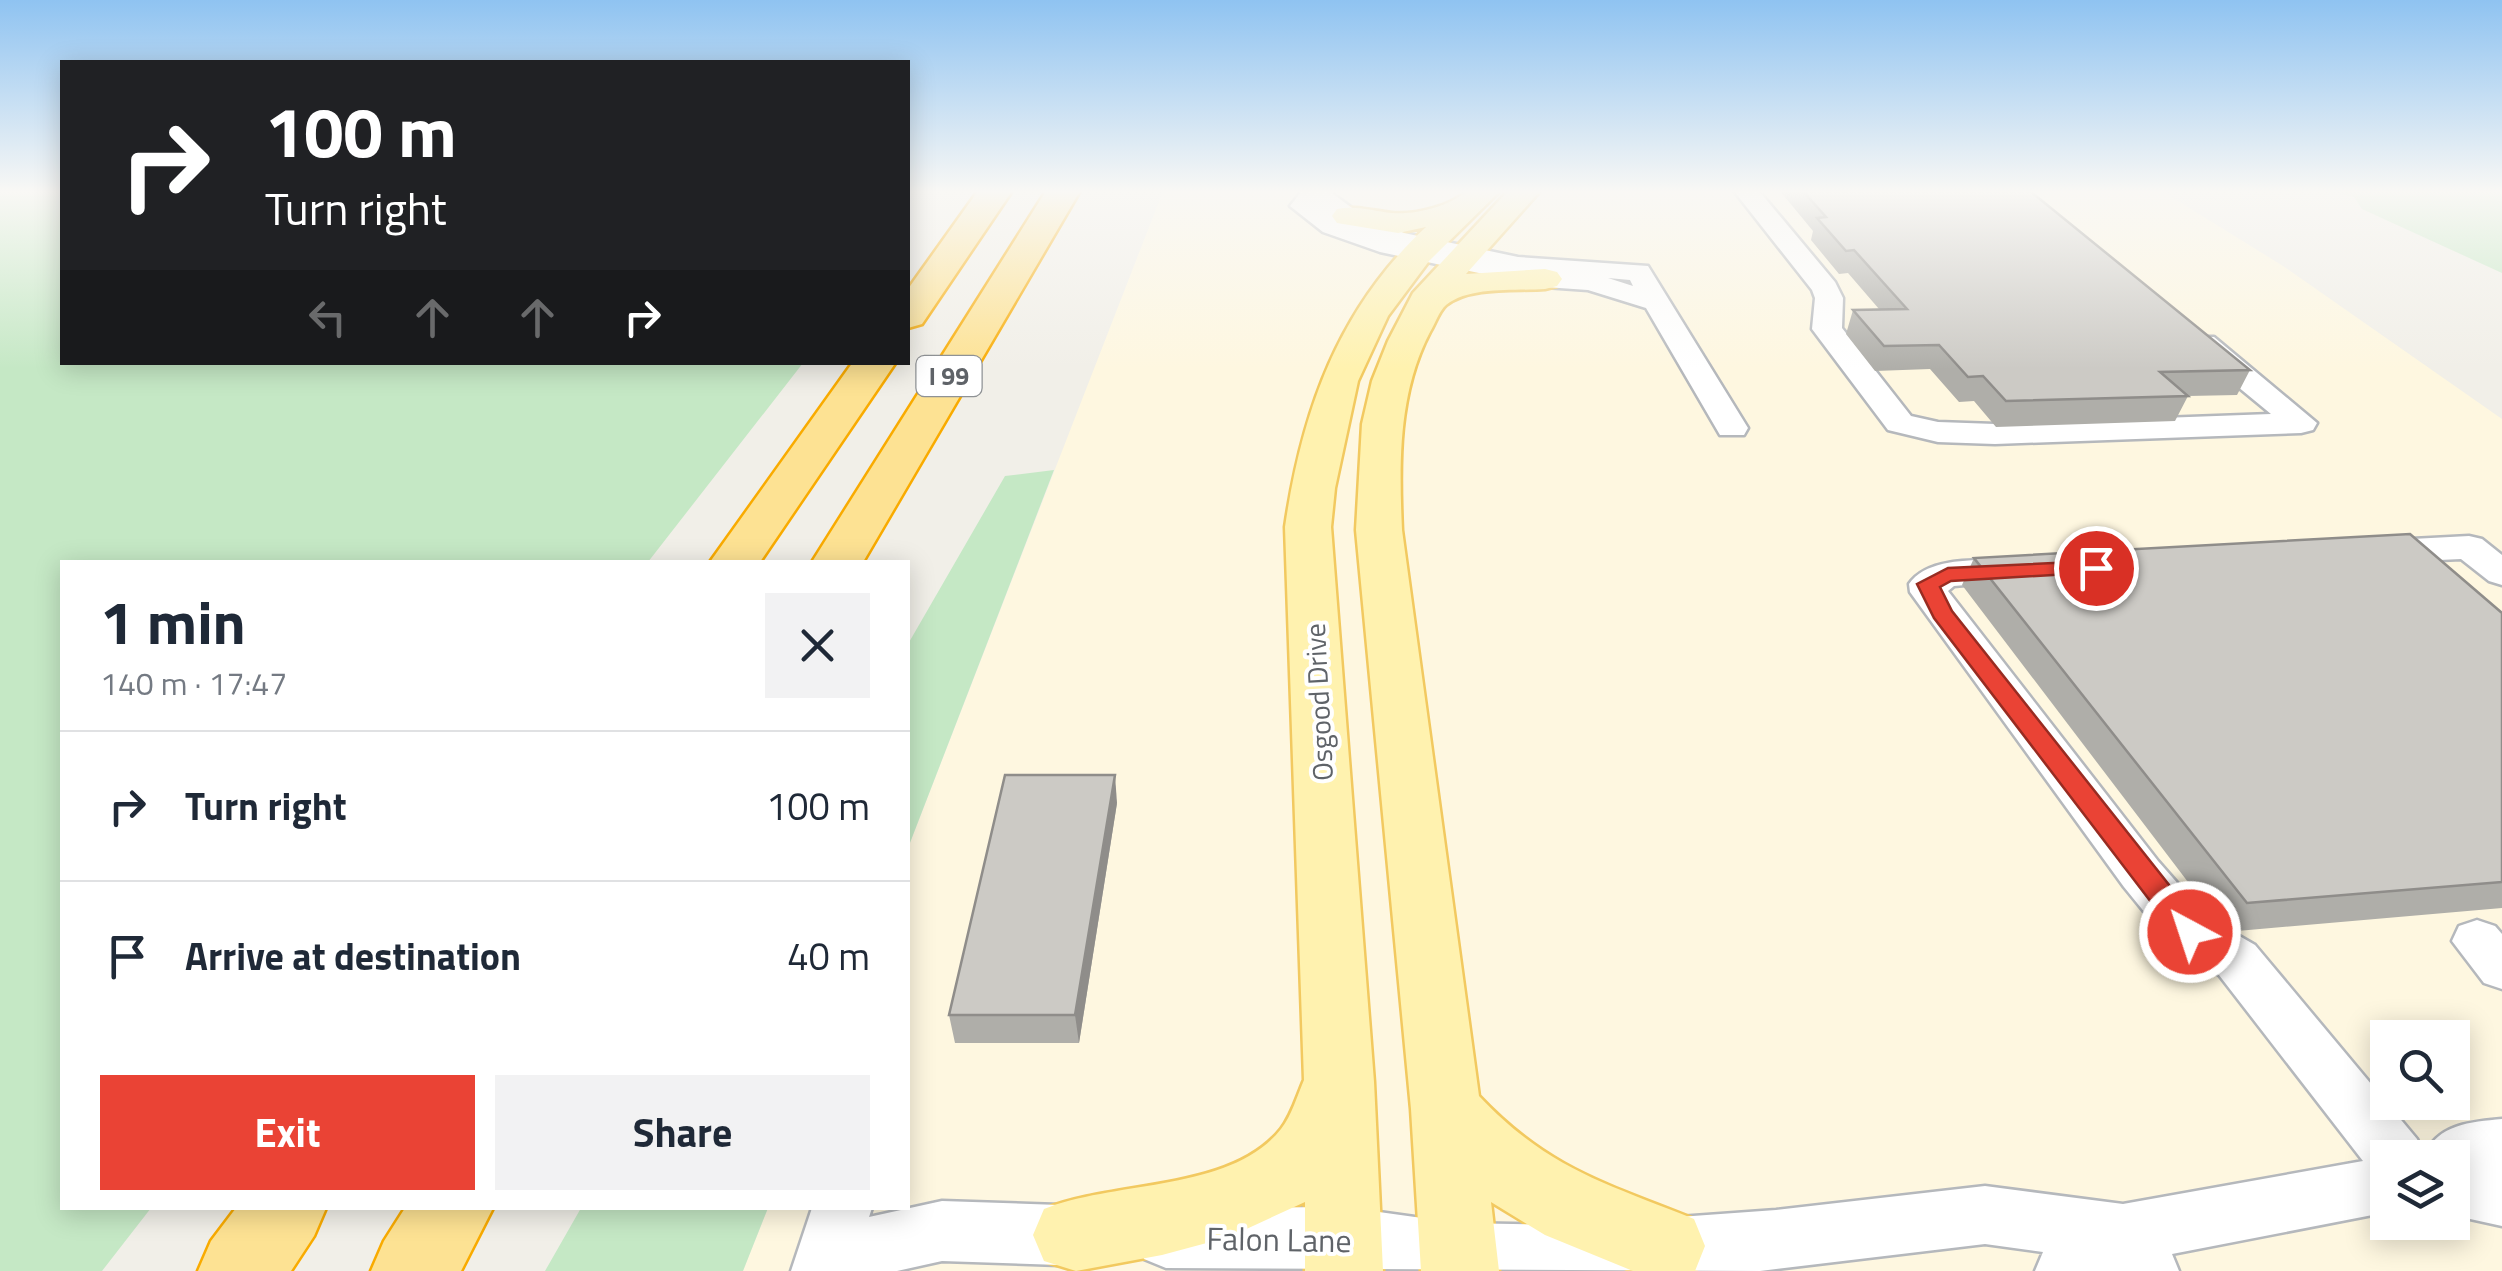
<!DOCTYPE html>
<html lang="en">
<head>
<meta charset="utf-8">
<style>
	:root { --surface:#fff; --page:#f2f2f3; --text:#1f2937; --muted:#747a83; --line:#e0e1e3; --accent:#ea4335 }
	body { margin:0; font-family:"Titillium Web",sans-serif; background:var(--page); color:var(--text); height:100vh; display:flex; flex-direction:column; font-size:38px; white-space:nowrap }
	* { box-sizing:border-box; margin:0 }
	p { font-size:32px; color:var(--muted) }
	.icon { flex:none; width:55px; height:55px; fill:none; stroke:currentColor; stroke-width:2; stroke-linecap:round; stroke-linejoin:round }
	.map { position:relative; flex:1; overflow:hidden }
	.sheet { position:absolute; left:60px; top:560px; width:850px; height:650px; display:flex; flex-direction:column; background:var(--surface); border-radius:0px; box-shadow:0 5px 25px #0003 }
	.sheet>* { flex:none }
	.top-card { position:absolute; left:60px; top:60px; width:850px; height:305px; border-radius:0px; box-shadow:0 5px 25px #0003; background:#202124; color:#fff; overflow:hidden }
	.fabs { position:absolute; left:2370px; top:1020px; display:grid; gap:20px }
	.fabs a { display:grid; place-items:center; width:100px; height:100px; border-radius:0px; background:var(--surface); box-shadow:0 5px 25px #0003; font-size:50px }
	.pin { position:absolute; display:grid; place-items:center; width:85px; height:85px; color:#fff; margin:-42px; border:5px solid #fff; border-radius:50%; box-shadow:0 2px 10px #0007 }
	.me { position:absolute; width:110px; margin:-55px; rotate:320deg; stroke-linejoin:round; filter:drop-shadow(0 0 8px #0008) }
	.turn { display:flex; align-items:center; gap:35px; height:210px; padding:0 40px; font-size:45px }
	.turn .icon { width:130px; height:130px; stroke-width:2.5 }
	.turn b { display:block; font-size:70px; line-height:85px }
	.lanes { display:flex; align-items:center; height:95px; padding:0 40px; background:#0003; justify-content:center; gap:50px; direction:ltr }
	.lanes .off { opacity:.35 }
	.round { display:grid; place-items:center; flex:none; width:105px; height:105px; border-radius:0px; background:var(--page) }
	.head { display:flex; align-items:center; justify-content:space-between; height:170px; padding:0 40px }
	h1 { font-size:60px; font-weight:700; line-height:75px }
	.button { display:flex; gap:20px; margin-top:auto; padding:20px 40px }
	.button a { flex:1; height:115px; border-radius:0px; background:var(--accent); color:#fff; font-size:40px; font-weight:700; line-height:115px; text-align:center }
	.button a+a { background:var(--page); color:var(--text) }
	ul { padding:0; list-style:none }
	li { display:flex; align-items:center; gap:30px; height:150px; padding:0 40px; border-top:2px solid var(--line) }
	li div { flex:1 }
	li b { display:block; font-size:38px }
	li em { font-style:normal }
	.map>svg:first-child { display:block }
	.commercial { fill:#fef7e0; fill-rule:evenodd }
	.green { fill:#c5e8c5 }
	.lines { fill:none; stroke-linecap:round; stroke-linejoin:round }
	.minor-casing { stroke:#b5b8bc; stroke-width:5 }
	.major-casing { stroke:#f2c960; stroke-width:5 }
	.highway-casing { stroke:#f9ab00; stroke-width:5 }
	.minor { fill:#fff; fill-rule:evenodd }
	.major { fill:#fff2af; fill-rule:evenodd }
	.highway { fill:#fde293; fill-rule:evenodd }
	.wall { fill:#afaea9 }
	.shaded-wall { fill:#8f8d8a }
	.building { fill:#cccac5; stroke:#8f8d8a; stroke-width:2.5 }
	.route { fill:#ea4335; stroke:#982c22; stroke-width:2.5 }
	.labels { text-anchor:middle; stroke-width:8; stroke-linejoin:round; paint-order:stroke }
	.shield { fill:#fff; stroke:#8f9295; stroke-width:2.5 }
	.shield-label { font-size:25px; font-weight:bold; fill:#5f6368 }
	.street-label { font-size:28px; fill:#5f6368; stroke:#fff }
	.near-street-label { font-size:32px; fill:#5f6368; stroke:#fff }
</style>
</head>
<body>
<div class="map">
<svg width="2502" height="1271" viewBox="0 0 2502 1271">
	<rect width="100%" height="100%" fill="#f1efe8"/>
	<!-- commercial -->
	<path class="commercial" d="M 1163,191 L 2162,191 L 2283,266 L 2502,419 L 2502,1271 L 743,1271 L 768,1208 L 908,1208 L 908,848 ZM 2388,1038 L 2452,1038 L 2452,1102 L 2388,1102 ZM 2388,1158 L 2452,1158 L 2452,1222 L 2388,1222 Z"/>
	<!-- green -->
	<path class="green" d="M 0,191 L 62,191 L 62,362 L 803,363 L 648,562 L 62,562 L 62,1208 L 151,1208 L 102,1271 L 0,1271 Z
		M 2330,191 L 2502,191 L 2502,273 L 2362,209 L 2354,197 Z
		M 1054,470 L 908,848 L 908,644 L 1005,476 Z
		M 581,1208 L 768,1208 L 743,1271 L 545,1271 Z"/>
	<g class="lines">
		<defs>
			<path id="minor" d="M 1302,191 L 1329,191 L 1367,219 L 1404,233 L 1518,257 L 1648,266 L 1748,428 L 1744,435 L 1720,435 L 1646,308 L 1588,290 L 1545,287 L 1380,252 L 1323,232 L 1290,206 ZM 1608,278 L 1630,280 L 1633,286 Z
				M 1734,191 L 1759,191 L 1835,282 L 1843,298 L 1842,328 L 1911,416 L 1938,422 L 1995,424 L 2271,414 L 2192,349 L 2188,343 L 2192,337 L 2214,337 L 2317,423 L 2313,430 L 2301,433 L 1995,444 L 1938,442 L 1888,430 L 1812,329 L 1815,298 L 1812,290 Z
				M 2469,536 L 2482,539 L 2502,555 L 2502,585 L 2489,581 L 2461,559 L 2374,563 L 2361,560 L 2355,552 L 2361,544 L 2374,541 Z
				M 2021,560 L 2034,563 L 2040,571 L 2034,579 L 1954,586 L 1948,591 L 2158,861 L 2208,918 L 2255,945 L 2417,1139 L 2424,1156 C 2438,1124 2470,1122 2502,1119 L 2502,1226 L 2452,1215 L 2452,1158 L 2388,1158 L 2388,1212 L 2172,1254 L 2179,1271 L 2035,1271 L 2043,1252 L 1985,1244 L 1760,1271 L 1166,1268 L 1144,1259 L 1136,1238 L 1144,1217 L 1166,1208 L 1343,1207 L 1458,1223 L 1568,1225 L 1776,1210 L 1985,1186 L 2123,1204 L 2363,1161 L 2219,975 L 2172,946 L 2124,887 L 1910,592 L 1909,584 C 1929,554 1988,561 2021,560 Z
				M 2477,920 L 2495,926 L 2502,934 L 2502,989 L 2484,983 L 2452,941 L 2459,926 Z
				M 942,1201 L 1088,1206 L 1109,1215 L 1118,1236 L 1109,1257 L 1088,1266 L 942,1261 L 897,1271 L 791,1271 L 812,1208 L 872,1208 L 869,1217 Z"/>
			<path id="major" d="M 1467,191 L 1500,191 L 1429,261 L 1388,316 L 1358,381 L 1335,488 L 1331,527 L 1374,1082 L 1383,1271 L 1305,1271 L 1305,1202 L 1229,1237 L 1162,1255 L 1076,1271 L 1044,1261 L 1033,1235 L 1044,1209 C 1115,1180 1231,1192 1281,1129 C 1292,1115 1297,1096 1304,1080 L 1285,527 C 1302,411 1338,309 1426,227 L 1398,233 L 1337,223 L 1332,216 L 1337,209 C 1355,205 1373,211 1392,213 C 1416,215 1450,206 1467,191 Z
				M 1508,191 L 1540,191 L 1466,274 L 1545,269 L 1557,272 L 1562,279 L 1557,286 L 1545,289 C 1516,291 1470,286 1446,305 C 1439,311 1435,324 1430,332 C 1398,393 1399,463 1402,530 L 1479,1096 C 1548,1169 1605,1183 1694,1219 L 1705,1246 L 1695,1271 L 1633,1271 L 1545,1235 L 1491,1202 L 1499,1271 L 1421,1271 L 1411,1109 L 1356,530 L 1362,424 L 1372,381 L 1388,341 L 1413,293 Z"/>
			<path id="highway" d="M 978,191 L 1012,191 L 922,324 L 908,328 L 908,289 Z
				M 1046,191 L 1080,191 L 863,562 L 812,562 Z
				M 853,362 L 896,362 L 760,562 L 710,562 Z
				M 236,1208 L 326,1208 L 314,1236 L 291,1271 L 198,1271 L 211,1241 Z
				M 405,1208 L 493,1208 L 461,1271 L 371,1271 L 384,1241 Z"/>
		</defs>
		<!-- minor casing -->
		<use href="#minor" class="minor-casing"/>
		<!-- major casing -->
		<use href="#major" class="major-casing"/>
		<!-- highway casing -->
		<use href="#highway" class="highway-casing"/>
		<!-- minor -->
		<use href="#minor" class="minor"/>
		<!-- major -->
		<use href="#major" class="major"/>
		<!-- highway -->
		<use href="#highway" class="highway"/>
	</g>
	<!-- wall -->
	<path class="wall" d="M 1780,191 L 2030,191 L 2250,370 L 2237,395 L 2188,396 L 2175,421 L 1996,427 L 1974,401 L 1959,402 L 1930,369 L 1875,371 L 1846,334 L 1853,310 L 1879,309 L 1848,273 L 1839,274 L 1811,240 L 1813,231 Z
		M 1974,558 L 2502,613 L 2502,908 L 2226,932 L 1962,585 Z
		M 1117,803 L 1079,1043 L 955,1043 L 949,1015 Z"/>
	<!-- shaded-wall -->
	<path class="shaded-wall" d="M 1115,775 L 1117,803 L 1079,1043 L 1075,1015 Z"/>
	<!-- building -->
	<path class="building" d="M 1803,191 L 2030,191 L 2250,370 L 2160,372 L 2188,396 L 2006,401 L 1983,376 L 1968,377 L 1939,345 L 1884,346 L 1853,310 L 1907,309 L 1854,250 L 1846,251 L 1817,218 L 1826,217 Z
		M 2410,534 L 2502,613 L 2502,882 L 2247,903 L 1974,558 Z
		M 1005,775 L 1115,775 L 1075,1015 L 949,1015 Z"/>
	<!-- sky -->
	<linearGradient id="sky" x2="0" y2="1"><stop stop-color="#8fc3f1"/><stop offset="0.52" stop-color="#f9f8f5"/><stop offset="1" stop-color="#f9f8f5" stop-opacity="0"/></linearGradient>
	<rect width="2502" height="369" fill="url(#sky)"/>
	<!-- route -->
	<path class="route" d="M 2096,561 L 2104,563 L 2107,568 L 2104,572 L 1951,581 L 1940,587 L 1952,611 L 2200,924 L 2204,932 L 2200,940 L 2190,944 L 2180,940 L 1934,618 L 1917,584 L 1948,568 Z"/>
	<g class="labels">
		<!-- shield labels -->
		<rect class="shield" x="916.5" y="356" width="65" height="40" rx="8"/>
		<g class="shield-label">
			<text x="949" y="385">I 99</text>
		</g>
		<!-- street labels -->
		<g class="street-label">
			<text transform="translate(1319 702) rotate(-93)" y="10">Osgood Drive</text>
		</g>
		<!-- near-street labels -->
		<g class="near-street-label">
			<text transform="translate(1279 1240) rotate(1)" y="11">Falon Lane</text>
		</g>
	</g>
</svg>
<div class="fabs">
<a><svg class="icon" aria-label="search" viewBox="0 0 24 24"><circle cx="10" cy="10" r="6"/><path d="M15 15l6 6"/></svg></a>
<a><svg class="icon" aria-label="layers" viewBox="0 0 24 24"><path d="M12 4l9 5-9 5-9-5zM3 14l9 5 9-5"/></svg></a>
</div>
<div class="pin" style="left:2096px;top:568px;background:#d93025"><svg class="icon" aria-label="arrive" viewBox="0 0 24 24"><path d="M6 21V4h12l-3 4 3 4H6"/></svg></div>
<svg class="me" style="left:2190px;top:932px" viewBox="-20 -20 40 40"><circle r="17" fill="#ea4335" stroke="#fff" stroke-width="3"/><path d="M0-11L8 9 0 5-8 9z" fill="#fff"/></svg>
<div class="top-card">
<div class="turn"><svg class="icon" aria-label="right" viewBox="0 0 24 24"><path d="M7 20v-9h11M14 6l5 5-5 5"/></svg><div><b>100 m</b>Turn right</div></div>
<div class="lanes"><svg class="icon off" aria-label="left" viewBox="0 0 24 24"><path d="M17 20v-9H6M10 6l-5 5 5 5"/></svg><svg class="icon off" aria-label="ahead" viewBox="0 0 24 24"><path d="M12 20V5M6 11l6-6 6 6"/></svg><svg class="icon off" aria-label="ahead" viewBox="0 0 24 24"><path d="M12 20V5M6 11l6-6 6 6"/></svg><svg class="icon" aria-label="right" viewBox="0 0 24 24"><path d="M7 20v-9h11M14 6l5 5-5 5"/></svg></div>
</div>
<section class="sheet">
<div class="head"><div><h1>1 min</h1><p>140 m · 17:47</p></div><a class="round"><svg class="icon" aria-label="close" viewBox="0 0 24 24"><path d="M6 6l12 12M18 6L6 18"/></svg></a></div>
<ul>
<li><svg class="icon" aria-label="right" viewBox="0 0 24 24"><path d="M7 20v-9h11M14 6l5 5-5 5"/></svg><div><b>Turn right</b></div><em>100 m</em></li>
<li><svg class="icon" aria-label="arrive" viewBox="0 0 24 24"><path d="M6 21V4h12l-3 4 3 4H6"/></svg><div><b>Arrive at destination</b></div><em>40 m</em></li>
</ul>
<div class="button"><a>Exit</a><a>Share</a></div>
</section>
</div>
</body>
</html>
